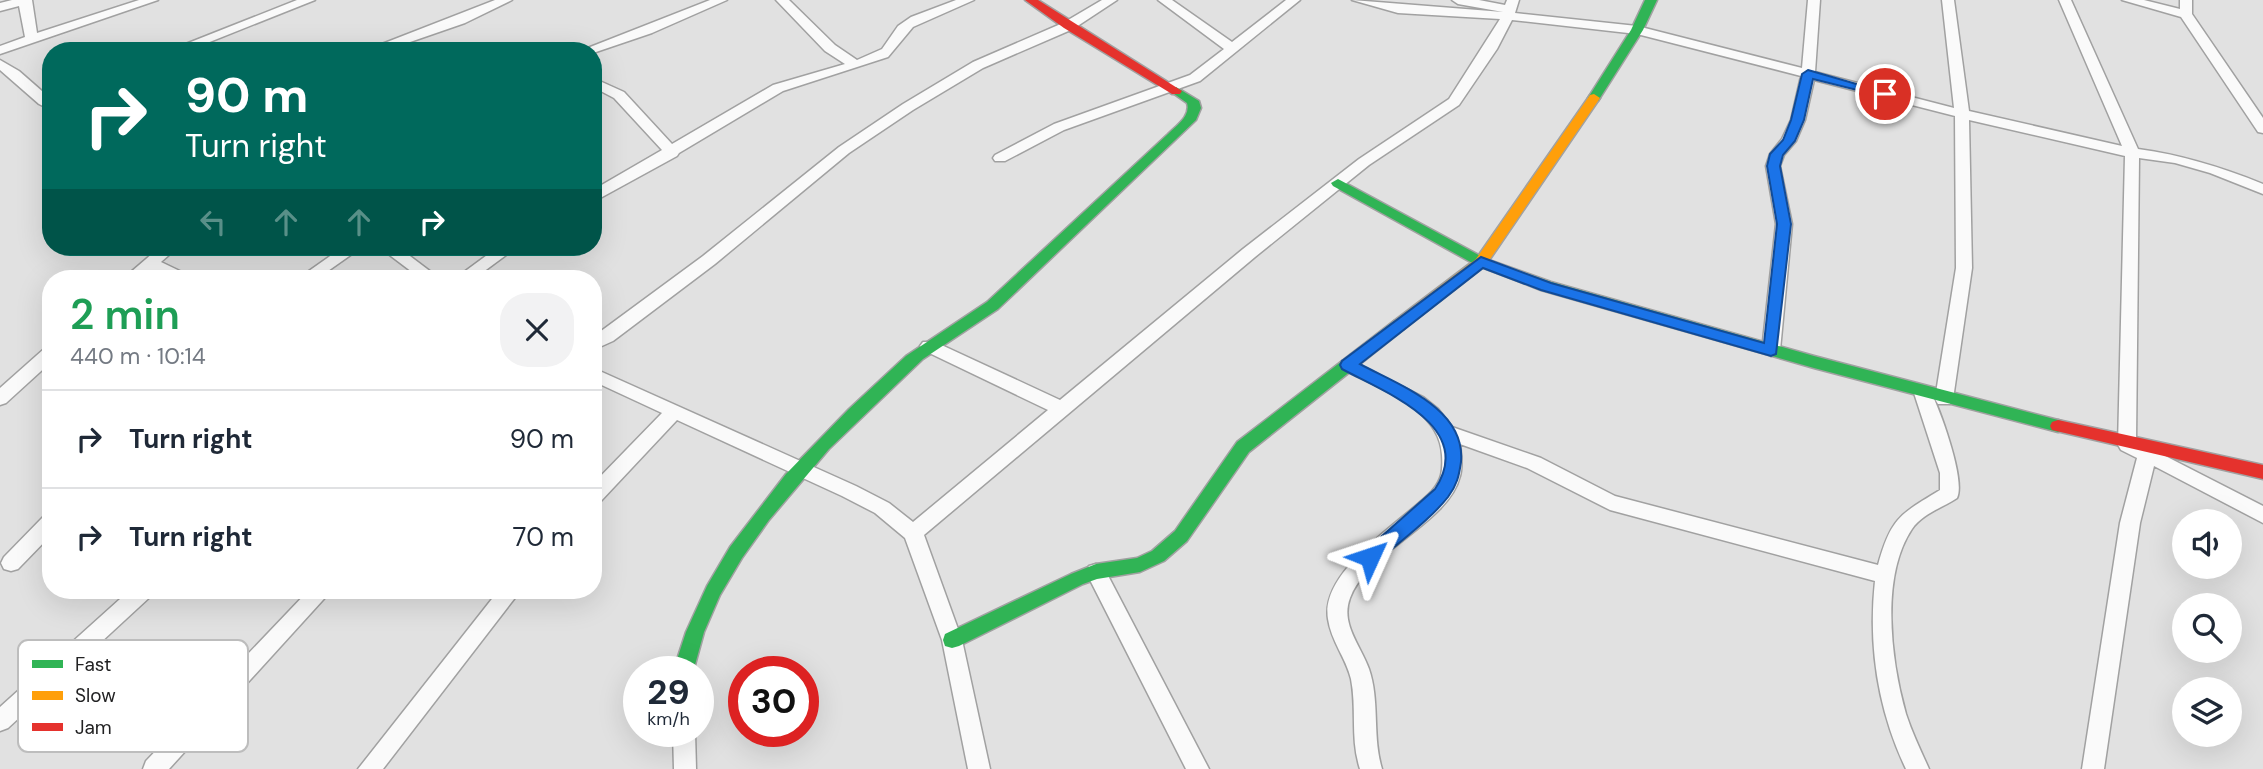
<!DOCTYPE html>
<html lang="en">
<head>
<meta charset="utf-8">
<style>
	:root { --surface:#fff; --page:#f2f2f3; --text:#1f2937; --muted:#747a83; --line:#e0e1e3 }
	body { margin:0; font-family:"DM Sans",sans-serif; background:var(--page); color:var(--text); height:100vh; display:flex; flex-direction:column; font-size:26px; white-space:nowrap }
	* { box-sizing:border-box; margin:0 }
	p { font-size:23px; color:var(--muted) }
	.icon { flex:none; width:38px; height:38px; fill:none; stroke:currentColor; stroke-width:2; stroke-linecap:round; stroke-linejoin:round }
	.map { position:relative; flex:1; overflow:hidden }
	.drawer { position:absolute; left:42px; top:270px; width:560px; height:329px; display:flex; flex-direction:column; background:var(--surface); border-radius:28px; box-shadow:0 7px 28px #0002 }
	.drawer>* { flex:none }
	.hud { position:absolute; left:42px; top:42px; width:560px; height:214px; border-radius:28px; box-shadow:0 7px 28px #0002; background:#00695c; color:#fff; overflow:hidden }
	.buttons { position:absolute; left:2172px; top:509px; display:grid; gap:14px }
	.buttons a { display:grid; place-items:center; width:70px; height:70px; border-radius:50%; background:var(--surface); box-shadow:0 7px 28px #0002; font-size:35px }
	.speed { position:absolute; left:623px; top:656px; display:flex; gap:14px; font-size:35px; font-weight:700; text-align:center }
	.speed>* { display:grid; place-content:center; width:91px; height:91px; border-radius:50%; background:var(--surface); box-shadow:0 7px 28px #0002; line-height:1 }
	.speed small { font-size:18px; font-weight:400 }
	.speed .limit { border:10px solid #d22; background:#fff; color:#111 }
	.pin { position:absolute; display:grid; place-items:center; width:60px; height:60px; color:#fff; margin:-30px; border:4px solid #fff; border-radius:50%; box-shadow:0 2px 7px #0007 }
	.me { position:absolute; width:77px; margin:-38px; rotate:48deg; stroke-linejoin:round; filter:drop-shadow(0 0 5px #0008) }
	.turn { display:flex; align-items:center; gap:24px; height:147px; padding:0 28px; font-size:32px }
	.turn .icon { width:91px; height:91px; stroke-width:2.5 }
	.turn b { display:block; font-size:49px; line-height:60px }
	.lanes { display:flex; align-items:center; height:66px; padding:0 28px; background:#0003; justify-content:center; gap:35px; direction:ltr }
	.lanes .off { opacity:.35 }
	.round { display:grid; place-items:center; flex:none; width:74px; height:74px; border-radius:28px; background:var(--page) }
	.head { display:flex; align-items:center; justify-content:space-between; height:119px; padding:0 28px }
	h1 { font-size:42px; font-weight:600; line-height:52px; color:#1e9e55 }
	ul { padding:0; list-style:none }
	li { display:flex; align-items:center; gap:21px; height:98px; padding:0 28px; border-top:2px solid var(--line) }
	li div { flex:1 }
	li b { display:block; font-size:26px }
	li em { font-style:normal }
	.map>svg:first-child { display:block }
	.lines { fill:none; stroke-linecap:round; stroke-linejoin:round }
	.street-casing { stroke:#a1a1a1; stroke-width:3 }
	.fast-casing { stroke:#a1a1a1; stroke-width:3 }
	.slow-casing { stroke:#a1a1a1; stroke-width:3 }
	.jam-casing { stroke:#a1a1a1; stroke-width:3 }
	.street { fill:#fafafa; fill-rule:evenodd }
	.fast { fill:#30b455; fill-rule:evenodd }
	.slow { fill:#ff9f0a; fill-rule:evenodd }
	.jam { fill:#e5322d; fill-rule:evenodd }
	.route { fill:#1a73e8; stroke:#114b97; stroke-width:2 }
	.key { fill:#fff; stroke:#bdbdbd; stroke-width:2 }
	.key-label { font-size:19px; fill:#222223 }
</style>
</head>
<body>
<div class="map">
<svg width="2263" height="769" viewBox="0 0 2263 769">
	<rect width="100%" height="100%" fill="#e1e1e1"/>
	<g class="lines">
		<defs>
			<path id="street" d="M 12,0 L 32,0 L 37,33 L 139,0 L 158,0 L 0,54 L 0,46 L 25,37 L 19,6 L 0,11 L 0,3 Z
				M 297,0 L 315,0 L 187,51 L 168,51 Z
				M 495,0 L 512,0 L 465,23 L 384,51 L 364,51 Z
				M 710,0 L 727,0 L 652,33 L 593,53 L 593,51 L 580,51 Z
				M 776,0 L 789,0 L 835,45 L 857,60 L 882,49 L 898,26 L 911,17 L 956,0 L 974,0 L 913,27 L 888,57 L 783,91 L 679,153 L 677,156 L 593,202 L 593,190 L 662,150 L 614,98 L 593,87 L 593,78 L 624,92 L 672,144 L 773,85 L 845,64 L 825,51 Z
				M 1102,0 L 1117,0 L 1073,29 L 983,68 L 913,110 L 849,153 L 715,264 L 613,341 L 593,350 L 593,337 L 703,256 L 839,147 L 903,104 L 973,62 L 1063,23 Z
				M 1158,0 L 1172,0 L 1232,42 L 1286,0 L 1300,0 L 1200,81 L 1064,130 L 1005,161 L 995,161 L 993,158 L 995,155 L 1054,124 L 1190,75 L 1224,49 Z
				M 1352,0 L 1503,12 L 1458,4 L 1452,0 L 1479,0 L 1505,5 L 1507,0 L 1519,0 L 1515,13 L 1637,26 L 1802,68 L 1808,0 L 1820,0 L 1815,72 L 1954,108 L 1942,0 L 1954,0 L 1969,111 L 2122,146 L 2059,0 L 2071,0 L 2138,149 C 2182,155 2221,167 2263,184 L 2263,194 L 2210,173 L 2175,163 L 2139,158 L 2136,441 L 2263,506 L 2263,523 L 2154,466 L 2140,523 L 2104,769 L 2082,769 L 2120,523 L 2137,458 L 2121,450 L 2118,445 L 2125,156 L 1969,120 L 1972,268 L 1953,399 L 1950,404 L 1938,404 L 1935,399 L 1956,268 L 1955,116 L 1814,80 L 1805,120 L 1796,141 L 1784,155 L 1780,166 L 1792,224 L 1780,350 L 1771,356 L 1762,350 L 1776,224 L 1766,166 L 1770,154 L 1782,139 L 1791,120 L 1801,76 L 1637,34 L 1512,20 L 1497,49 L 1459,105 L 1369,165 L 1255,257 L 924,535 L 962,640 L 990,769 L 968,769 L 942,640 L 905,538 L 875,513 L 842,496 L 677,420 L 600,502 L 593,505 L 593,484 L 662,413 L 593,381 L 593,368 L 856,486 L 889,503 L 913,522 L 1048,410 L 923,350 L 920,346 L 923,342 L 935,342 L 1060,400 L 1243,249 L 1359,159 L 1449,99 L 1500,19 L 1398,13 Z
				M 2122,0 L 2144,0 L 2180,9 L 2180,0 L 2192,0 L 2192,14 L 2263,118 L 2263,133 L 2258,132 L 2181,17 Z
				M 0,60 L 19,71 L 51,99 L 51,110 L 39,104 L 0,70 Z
				M 160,247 L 178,247 L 161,262 L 186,274 L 188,278 L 167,278 L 151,271 L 142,278 L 124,278 Z
				M 343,247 L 362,247 L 318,278 L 299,278 Z
				M 379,247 L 398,247 L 439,278 L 420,278 Z
				M 498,247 L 517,247 L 475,278 L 456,278 Z
				M 51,346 L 51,362 L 6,403 L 0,405 L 0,388 L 45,348 Z
				M 1348,359 L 1423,397 L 1438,409 L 1452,427 L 1541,458 L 1615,496 L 1878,565 C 1891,517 1901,514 1940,490 L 1940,473 L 1914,393 L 1917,388 L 1929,388 C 1939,407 1966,480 1957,498 C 1942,508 1922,514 1912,529 C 1880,577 1891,661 1906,714 C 1912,733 1921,751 1929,769 L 1906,769 C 1878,710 1868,646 1875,581 L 1610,510 L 1527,468 L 1460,444 C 1461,454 1463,466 1460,476 C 1449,523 1367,551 1350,598 C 1340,624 1361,646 1369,669 C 1380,701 1372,736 1382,769 L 1360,769 C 1350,739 1357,709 1351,679 C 1346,658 1331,641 1328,619 C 1320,570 1402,522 1432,491 C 1442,479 1443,471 1442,455 C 1440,408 1378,388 1342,369 L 1339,365 L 1342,361 Z
				M 51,514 L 51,535 L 18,569 L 11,571 L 4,569 L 1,563 L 4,557 L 44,516 Z
				M 1096,564 L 1103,566 L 1209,769 L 1186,769 L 1086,572 L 1089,566 Z
				M 130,590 L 154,590 L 151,596 L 8,728 L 0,731 L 0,707 Z
				M 309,590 L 332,590 L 169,769 L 143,769 L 146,761 Z
				M 499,590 L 521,590 L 383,769 L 358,769 Z
				M 673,732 L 695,732 L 696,769 L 674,769 Z"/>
			<path id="fast" d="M 1645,0 L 1657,0 L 1643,30 L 1598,101 L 1590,101 L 1588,98 L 1631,30 Z
				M 1176,87 L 1199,101 L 1201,108 L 1196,120 L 998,309 L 923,359 L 829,449 L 769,520 L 742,558 L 720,595 L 704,632 L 693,672 L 673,672 L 686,632 L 707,586 L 730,547 L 786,474 L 849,409 L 906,356 L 987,302 L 1168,134 C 1177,125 1191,116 1187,103 L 1170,91 Z
				M 1338,179 L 1486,259 L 1551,282 L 1814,356 L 2058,420 L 2064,422 L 2066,426 L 2064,430 L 2058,432 L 1814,368 L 1541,290 L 1476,265 L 1333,186 L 1331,183 Z
				M 1399,320 L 1404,321 L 1407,325 L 1404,329 L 1249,452 L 1187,541 L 1164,561 L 1140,572 L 1097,579 L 1083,584 L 959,646 L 952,648 L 945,646 L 943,640 L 945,634 L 1071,574 L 1096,564 L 1137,558 L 1152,551 L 1175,531 L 1237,442 L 1394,321 Z"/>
			<path id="slow" d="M 1594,94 L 1600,98 L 1486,265 L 1404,329 L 1394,329 L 1391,325 L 1394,321 L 1476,259 L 1590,95 Z"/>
			<path id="jam" d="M 1025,0 L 1038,0 L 1182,91 L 1180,94 L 1172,94 L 1064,28 Z
				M 2058,420 L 2263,465 L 2263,479 L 2052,430 L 2050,426 L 2052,422 Z"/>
		</defs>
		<!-- street casing -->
		<use href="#street" class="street-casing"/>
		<!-- fast casing -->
		<use href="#fast" class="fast-casing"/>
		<!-- slow casing -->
		<use href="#slow" class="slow-casing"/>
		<!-- jam casing -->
		<use href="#jam" class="jam-casing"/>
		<!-- street -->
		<use href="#street" class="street"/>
		<!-- fast -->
		<use href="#fast" class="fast"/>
		<!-- slow -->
		<use href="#slow" class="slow"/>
		<!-- jam -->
		<use href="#jam" class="jam"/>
	</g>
	<!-- route -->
	<path class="route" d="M 1808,70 L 1891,94 L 1885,97 L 1813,79 L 1804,120 L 1795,141 L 1783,155 L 1780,166 L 1791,224 L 1776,354 L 1771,356 L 1541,290 L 1483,268 L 1360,364 C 1398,385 1466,408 1461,462 C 1459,476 1457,485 1448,497 C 1429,521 1400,541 1377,562 L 1370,565 L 1364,562 L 1361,557 L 1364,552 L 1435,489 C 1477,426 1384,392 1342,369 L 1340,365 L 1342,361 L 1481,257 L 1551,283 L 1764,343 L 1777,224 L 1767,166 L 1770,154 L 1783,140 L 1791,120 L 1802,74 Z"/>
	<!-- legend -->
	<rect x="18" y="640" width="230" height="112" rx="10" class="key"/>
	<rect x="32" y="660" width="31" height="8" fill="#30b455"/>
	<rect x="32" y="691" width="31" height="9" fill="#ff9f0a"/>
	<rect x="32" y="723" width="31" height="8" fill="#e5322d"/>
	<g class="key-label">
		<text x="75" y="671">Fast</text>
		<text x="75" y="702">Slow</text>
		<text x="75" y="734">Jam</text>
	</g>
</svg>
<div class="buttons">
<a><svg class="icon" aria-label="sound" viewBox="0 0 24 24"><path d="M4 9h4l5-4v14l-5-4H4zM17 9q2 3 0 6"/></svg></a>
<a><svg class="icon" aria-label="search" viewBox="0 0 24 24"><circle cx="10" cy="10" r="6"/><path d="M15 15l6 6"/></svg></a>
<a><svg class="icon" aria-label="layers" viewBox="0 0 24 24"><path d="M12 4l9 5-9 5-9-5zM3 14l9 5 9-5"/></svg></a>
</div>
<div class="speed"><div>29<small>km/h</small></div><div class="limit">30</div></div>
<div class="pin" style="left:1885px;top:94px;background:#d93025"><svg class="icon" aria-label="arrive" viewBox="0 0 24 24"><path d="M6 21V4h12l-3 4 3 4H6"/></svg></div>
<svg class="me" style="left:1370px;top:557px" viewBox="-20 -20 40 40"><path d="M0-17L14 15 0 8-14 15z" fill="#1a73e8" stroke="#fff" stroke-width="4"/></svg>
<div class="hud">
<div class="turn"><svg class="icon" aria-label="right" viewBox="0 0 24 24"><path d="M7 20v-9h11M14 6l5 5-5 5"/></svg><div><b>90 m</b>Turn right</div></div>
<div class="lanes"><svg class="icon off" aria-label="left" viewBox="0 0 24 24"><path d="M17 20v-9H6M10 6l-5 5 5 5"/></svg><svg class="icon off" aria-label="ahead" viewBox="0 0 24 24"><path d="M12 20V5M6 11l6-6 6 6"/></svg><svg class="icon off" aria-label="ahead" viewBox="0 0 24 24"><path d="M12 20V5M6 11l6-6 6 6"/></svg><svg class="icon" aria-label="right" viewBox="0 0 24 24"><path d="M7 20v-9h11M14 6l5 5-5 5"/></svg></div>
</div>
<section class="drawer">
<div class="head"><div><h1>2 min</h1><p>440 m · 10:14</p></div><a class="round"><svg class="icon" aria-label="close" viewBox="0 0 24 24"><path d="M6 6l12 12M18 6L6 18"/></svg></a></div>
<ul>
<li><svg class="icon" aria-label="right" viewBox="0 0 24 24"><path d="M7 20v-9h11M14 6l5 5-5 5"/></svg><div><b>Turn right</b></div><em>90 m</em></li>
<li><svg class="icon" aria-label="right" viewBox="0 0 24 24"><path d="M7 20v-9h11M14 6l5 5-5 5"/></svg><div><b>Turn right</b></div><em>70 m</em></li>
</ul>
</section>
</div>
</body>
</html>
